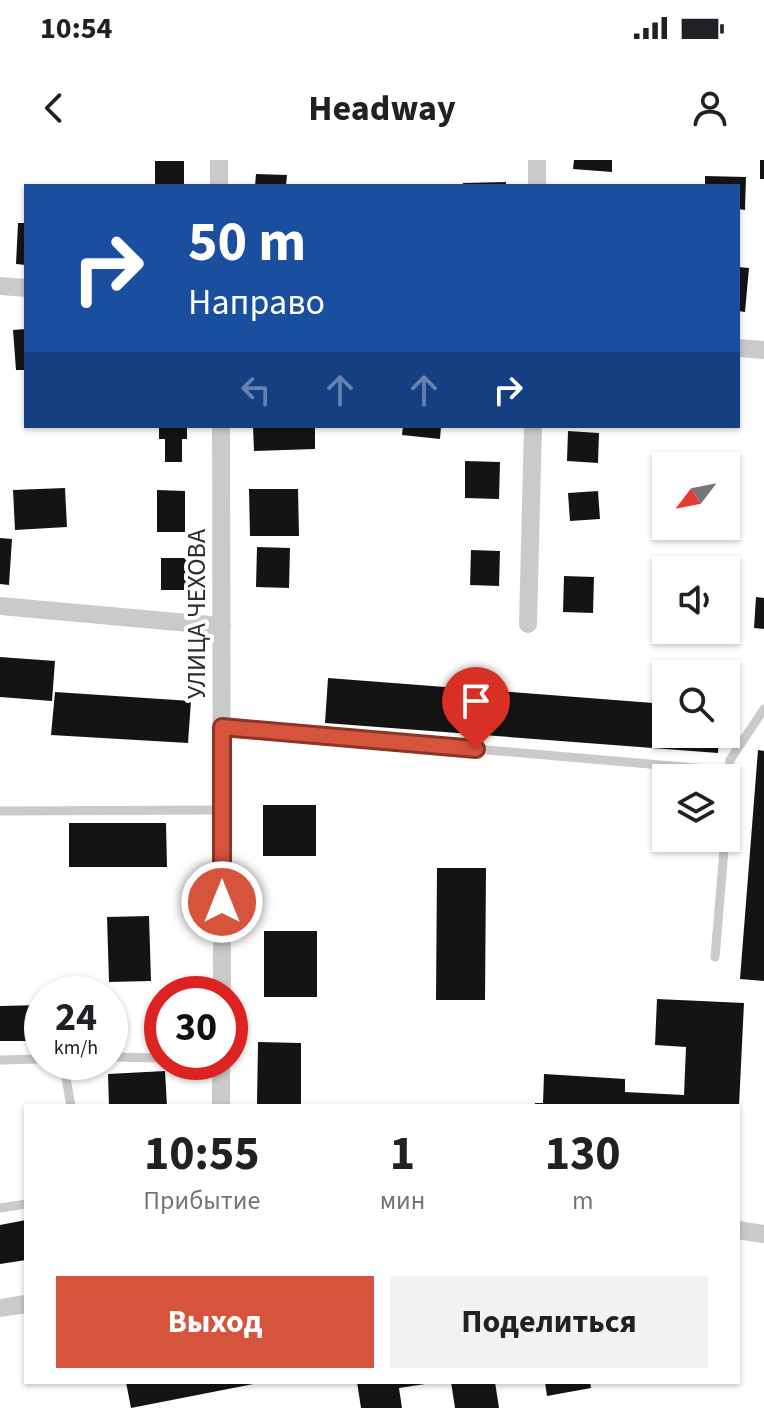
<!DOCTYPE html>
<html lang="ru">
<head>
<meta charset="utf-8">
<style>
	:root { --surface:#fff; --page:#f2f2f2; --text:#202124; --muted:#757577; --accent:#d6533c }
	body { margin:0; font-family:"Source Sans 3",sans-serif; background:var(--page); color:var(--text); height:100vh; display:flex; flex-direction:column; font-size:30px; white-space:nowrap }
	* { box-sizing:border-box; margin:0 }
	p { font-size:26px; color:var(--muted) }
	.icon { flex:none; width:44px; height:44px; fill:none; stroke:currentColor; stroke-width:2; stroke-linecap:round; stroke-linejoin:round }
	.map { position:relative; flex:1; overflow:hidden }
	.details { position:absolute; left:24px; top:944px; width:716px; height:280px; display:flex; flex-direction:column; background:var(--surface); border-radius:0px; box-shadow:0 2px 6px #0004 }
	.details>* { flex:none }
	.hud { position:absolute; left:24px; top:24px; width:716px; height:244px; border-radius:0px; box-shadow:0 2px 6px #0004; background:#1a4fa0; color:#fff; overflow:hidden }
	.needle { width:52px; rotate:238deg }
	.buttons { position:absolute; left:652px; top:292px; display:grid; gap:16px }
	.buttons a { display:grid; place-items:center; width:88px; height:88px; border-radius:0px; background:var(--surface); box-shadow:0 2px 6px #0004; font-size:40px }
	.speed { position:absolute; left:24px; top:816px; display:flex; gap:16px; font-size:40px; font-weight:700; text-align:center }
	.speed>* { display:grid; place-content:center; width:104px; height:104px; border-radius:50%; background:var(--surface); box-shadow:0 2px 6px #0004; line-height:1 }
	.speed small { font-size:20px; font-weight:400 }
	.speed .limit { border:12px solid #d22; background:#fff; color:#111 }
	.pin { position:absolute; display:grid; place-items:center; width:68px; height:68px; color:#fff; margin:-82px -34px; border-radius:50% 50% 50% 0; rotate:-45deg; box-shadow:0 0 8px #0007 }
	.pin .icon { rotate:45deg }
	.me { position:absolute; width:88px; margin:-44px; rotate:0deg; stroke-linejoin:round; filter:drop-shadow(0 0 6px #0008) }
	.turn { display:flex; align-items:center; gap:28px; height:168px; padding:0 32px; font-size:36px }
	.turn .icon { width:104px; height:104px; stroke-width:2.5 }
	.turn b { display:block; font-size:56px; line-height:68px }
	.lanes { display:flex; align-items:center; height:76px; padding:0 32px; background:#0003; justify-content:center; gap:40px; direction:ltr }
	.lanes .off { opacity:.35 }
	.eta { display:flex; justify-content:space-evenly; align-items:center; height:136px; text-align:center }
	.eta b { font-size:48px; font-weight:700; line-height:56px }
	.primary-button { display:flex; gap:16px; margin-top:auto; padding:16px 32px }
	.primary-button a { flex:1; height:92px; border-radius:0px; background:var(--accent); color:#fff; font-size:32px; font-weight:700; line-height:92px; text-align:center }
	.primary-button a+a { background:var(--page); color:var(--text) }
	.status { display:flex; justify-content:space-between; align-items:center; height:56px; padding:0 40px; background:var(--surface); direction:ltr }
	.status svg { height:22px; fill:currentColor }
	header { display:flex; justify-content:space-between; align-items:center; height:104px; padding:0 32px; background:var(--surface); font-size:36px; font-weight:700 }
	.map>svg:first-child { display:block }
	.building { fill:#141414 }
	.lines { fill:none; stroke-linecap:round; stroke-linejoin:round }
	.lane { stroke:#cacaca; stroke-width:9 }
	.street { stroke:#cacaca; stroke-width:18 }
	.route-casing { stroke:#8b3627; stroke-width:20 }
	.route { stroke:#d6533c; stroke-width:14 }
	.labels { text-anchor:middle; stroke-width:8; stroke-linejoin:round; paint-order:stroke }
	.street-label { font-size:26px; fill:#2d2d2d; stroke:#fff }
</style>
</head>
<body>
<div class="status"><b>10:54</b><svg viewBox="0 0 49 12"><path d="M0 12V9h3v3zM5 12V6h3v6zM10 12V3h3v9zM15 12V0h3v12zM26 1h20v11H26zM47 4h2v5h-2z"/></svg></div>
<header><svg class="icon" aria-label="back" viewBox="0 0 24 24"><path d="M15 5l-7 7 7 7"/></svg>Headway<svg class="icon" aria-label="person" viewBox="0 0 24 24"><circle cx="12" cy="8" r="4"/><path d="M4 21q1-7 8-7t8 7"/></svg></header>
<div class="map">
<svg width="764" height="1248" viewBox="0 0 764 1248">
	<rect width="100%" height="100%" fill="#fff"/>
	<!-- building -->
	<path class="building" d="M 574,0 L 612,0 L 612,12 L 573,9 Z
		M 760,0 L 764,0 L 764,19 L 760,19 Z
		M 155,1 L 184,1 L 184,26 L 155,26 Z
		M 256,14 L 287,15 L 286,26 L 255,26 Z
		M 705,16 L 746,17 L 745,50 L 738,49 L 738,26 L 705,26 Z
		M 506,22 L 506,26 L 463,26 L 463,23 Z
		M 18,63 L 26,63 L 26,105 L 16,104 Z
		M 738,107 L 749,108 L 745,152 L 738,151 Z
		M 26,169 L 26,210 L 16,210 L 13,170 Z
		M 159,266 L 187,266 L 187,279 L 182,279 L 182,302 L 165,302 L 165,279 L 159,279 Z
		M 253,266 L 315,266 L 315,289 L 254,291 Z
		M 403,266 L 441,266 L 440,279 L 402,275 Z
		M 568,271 L 599,273 L 598,303 L 567,301 Z
		M 465,301 L 500,302 L 499,339 L 465,338 Z
		M 65,328 L 67,367 L 15,370 L 13,330 Z
		M 249,329 L 298,329 L 299,376 L 250,376 Z
		M 157,330 L 185,331 L 185,372 L 157,372 Z
		M 598,331 L 600,359 L 570,361 L 568,333 Z
		M 0,378 L 12,379 L 9,425 L 0,424 Z
		M 257,387 L 290,388 L 289,428 L 256,427 Z
		M 471,390 L 500,391 L 499,426 L 470,425 Z
		M 161,398 L 189,398 L 189,430 L 161,430 Z
		M 564,416 L 594,417 L 593,453 L 563,452 Z
		M 756,437 L 764,438 L 764,469 L 754,468 Z
		M 0,497 L 55,501 L 52,541 L 0,537 Z
		M 328,518 L 666,544 L 666,574 L 719,574 L 718,593 L 325,563 Z
		M 55,532 L 191,541 L 188,583 L 51,575 Z
		M 758,590 L 764,591 L 764,821 L 740,819 Z
		M 263,645 L 316,645 L 316,696 L 263,696 Z
		M 69,663 L 166,663 L 167,707 L 69,707 Z
		M 437,708 L 486,708 L 485,840 L 436,840 Z
		M 149,756 L 151,821 L 109,822 L 107,757 Z
		M 264,771 L 317,771 L 317,837 L 264,837 Z
		M 657,839 L 744,843 L 739,946 L 535,946 L 535,943 L 543,943 L 544,914 L 625,919 L 625,932 L 684,935 L 686,887 L 655,885 Z
		M 42,845 L 42,881 L 0,881 L 0,846 Z
		M 258,882 L 301,883 L 301,945 L 257,944 Z
		M 165,911 L 167,946 L 109,946 L 108,914 Z
		M 26,1060 L 26,1100 L 0,1104 L 0,1065 Z
		M 126,1222 L 259,1222 L 259,1223 L 131,1248 Z
		M 357,1222 L 425,1222 L 425,1224 L 399,1228 L 402,1248 L 361,1248 Z
		M 451,1222 L 495,1222 L 499,1248 L 455,1248 Z
		M 545,1222 L 590,1222 L 591,1228 L 547,1236 Z"/>
	<g class="lines">
		<!-- lane -->
		<path class="lane" d="M 222,567 L 730,611
			M 0,651 L 222,650
			M 726,661 L 730,600 L 764,549
			M 715,797 L 725,678
			M 110,897 L 162,898
			M 0,900 L 42,899
			M 63,902 L 71,946
			M 0,1048 L 26,1044"/>
		<!-- street -->
		<path class="street" d="M 219,0 L 219,26
			M 537,26 L 537,0
			M 0,126 L 26,128
			M 738,188 L 764,190
			M 221,266 L 222,834
			M 0,446 L 222,466
			M 528,464 L 533,266
			M 221,946 L 221,902
			M 738,1070 L 764,1074
			M 0,1148 L 26,1144"/>
	</g>
	<g class="lines">
		<defs>
			<path id="route" d="M 222,742 L 222,567 L 476,589"/>
		</defs>
		<!-- route casing -->
		<use href="#route" class="route-casing"/>
		<!-- route -->
		<use href="#route" class="route"/>
	</g>
	<g class="labels">
		<!-- street labels -->
		<g class="street-label">
			<text transform="translate(196 454) rotate(-90)" y="9">УЛИЦА ЧЕХОВА</text>
		</g>
	</g>
</svg>
<div class="buttons">
<a><svg class="needle" viewBox="-14 -14 28 28"><path d="M0-13l5 13h-10z" fill="#e53935"/><path d="M0 13l5-13h-10z" fill="#757577"/></svg></a>
<a><svg class="icon" aria-label="sound" viewBox="0 0 24 24"><path d="M4 9h4l5-4v14l-5-4H4zM17 9q2 3 0 6"/></svg></a>
<a><svg class="icon" aria-label="search" viewBox="0 0 24 24"><circle cx="10" cy="10" r="6"/><path d="M15 15l6 6"/></svg></a>
<a><svg class="icon" aria-label="layers" viewBox="0 0 24 24"><path d="M12 4l9 5-9 5-9-5zM3 14l9 5 9-5"/></svg></a>
</div>
<div class="speed"><div>24<small>km/h</small></div><div class="limit">30</div></div>
<div class="pin" style="left:476px;top:589px;background:#d93025"><svg class="icon" aria-label="arrive" viewBox="0 0 24 24"><path d="M6 21V4h12l-3 4 3 4H6"/></svg></div>
<svg class="me" style="left:222px;top:742px" viewBox="-20 -20 40 40"><circle r="17" fill="#d6533c" stroke="#fff" stroke-width="3"/><path d="M0-11L8 9 0 5-8 9z" fill="#fff"/></svg>
<div class="hud">
<div class="turn"><svg class="icon" aria-label="right" viewBox="0 0 24 24"><path d="M7 20v-9h11M14 6l5 5-5 5"/></svg><div><b>50 m</b>Направо</div></div>
<div class="lanes"><svg class="icon off" aria-label="left" viewBox="0 0 24 24"><path d="M17 20v-9H6M10 6l-5 5 5 5"/></svg><svg class="icon off" aria-label="ahead" viewBox="0 0 24 24"><path d="M12 20V5M6 11l6-6 6 6"/></svg><svg class="icon off" aria-label="ahead" viewBox="0 0 24 24"><path d="M12 20V5M6 11l6-6 6 6"/></svg><svg class="icon" aria-label="right" viewBox="0 0 24 24"><path d="M7 20v-9h11M14 6l5 5-5 5"/></svg></div>
</div>
<section class="details">
<div class="eta">
<div><b>10:55</b><p>Прибытие</p></div>
<div><b>1</b><p>мин</p></div>
<div><b>130</b><p>m</p></div>
</div>
<div class="primary-button"><a>Выход</a><a>Поделиться</a></div>
</section>
</div>
</body>
</html>
